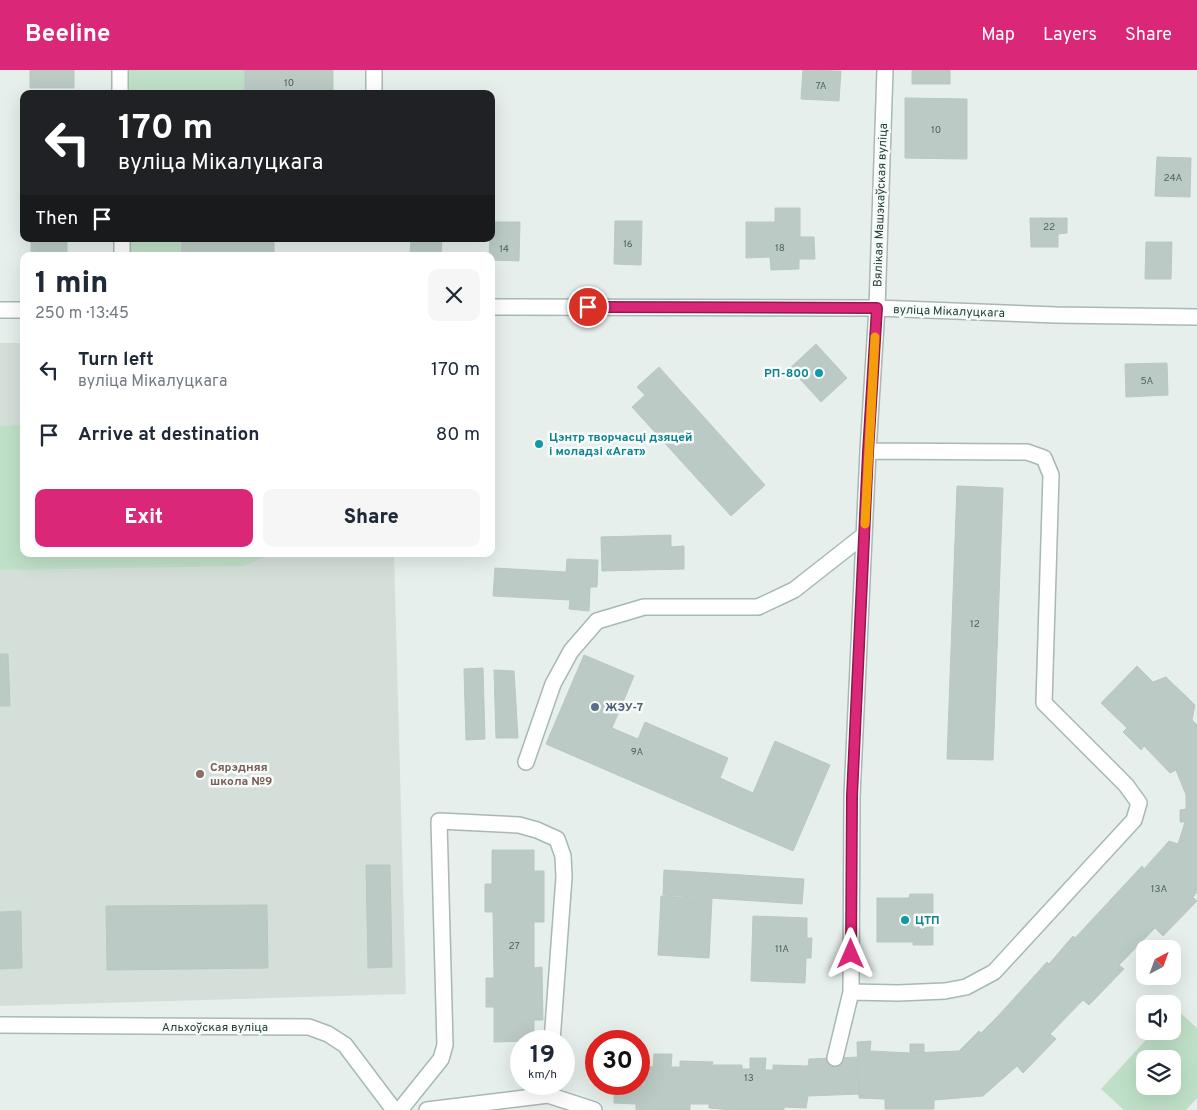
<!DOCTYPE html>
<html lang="en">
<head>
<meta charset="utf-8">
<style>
	:root { --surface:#fff; --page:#f6f6f7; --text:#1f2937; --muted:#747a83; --accent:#db2777 }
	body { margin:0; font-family:Overpass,sans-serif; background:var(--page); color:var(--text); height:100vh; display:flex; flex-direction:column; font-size:19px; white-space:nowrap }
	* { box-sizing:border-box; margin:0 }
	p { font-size:16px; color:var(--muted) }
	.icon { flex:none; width:28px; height:28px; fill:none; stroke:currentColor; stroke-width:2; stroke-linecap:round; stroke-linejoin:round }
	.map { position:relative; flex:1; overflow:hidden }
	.sheet { position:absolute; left:20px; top:182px; width:475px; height:305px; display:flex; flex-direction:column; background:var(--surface); border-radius:10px; box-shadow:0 5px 20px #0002 }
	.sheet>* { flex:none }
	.hud { position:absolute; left:20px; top:20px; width:475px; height:152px; border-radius:10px; box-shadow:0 5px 20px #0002; background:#202124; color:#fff; overflow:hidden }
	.needle { width:32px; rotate:41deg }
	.tools { position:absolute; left:1136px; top:870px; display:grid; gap:10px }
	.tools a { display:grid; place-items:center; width:45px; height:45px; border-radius:10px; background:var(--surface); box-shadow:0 5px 20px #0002; font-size:25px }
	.speed { position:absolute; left:510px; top:960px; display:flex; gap:10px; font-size:25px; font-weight:700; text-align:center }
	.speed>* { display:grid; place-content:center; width:65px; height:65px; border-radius:50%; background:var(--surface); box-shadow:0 5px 20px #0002; line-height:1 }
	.speed small { font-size:12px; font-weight:400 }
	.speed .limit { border:8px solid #d22; background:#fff; color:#111 }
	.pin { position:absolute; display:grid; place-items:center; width:42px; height:42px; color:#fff; margin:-21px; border:2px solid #fff; border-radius:50%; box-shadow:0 1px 5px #0007 }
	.me { position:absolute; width:55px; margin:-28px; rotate:0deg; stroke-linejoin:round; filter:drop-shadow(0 0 4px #0008) }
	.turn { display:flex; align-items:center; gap:18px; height:105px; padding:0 15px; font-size:22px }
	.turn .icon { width:65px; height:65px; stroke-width:2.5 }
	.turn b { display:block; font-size:35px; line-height:42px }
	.then { display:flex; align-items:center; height:48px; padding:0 15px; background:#0003; gap:10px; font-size:19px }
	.round { display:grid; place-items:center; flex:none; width:52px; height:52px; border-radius:10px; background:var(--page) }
	.overview { display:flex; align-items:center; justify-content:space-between; height:85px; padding:0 15px }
	h1 { font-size:30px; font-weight:800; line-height:38px }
	.cta { display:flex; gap:10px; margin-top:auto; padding:10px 15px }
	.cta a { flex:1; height:58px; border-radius:10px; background:var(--accent); color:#fff; font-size:20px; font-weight:800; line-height:58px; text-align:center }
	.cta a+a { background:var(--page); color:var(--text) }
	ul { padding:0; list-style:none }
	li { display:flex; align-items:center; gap:15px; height:65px; padding:0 15px }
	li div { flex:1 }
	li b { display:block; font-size:19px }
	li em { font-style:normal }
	header { display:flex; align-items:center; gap:30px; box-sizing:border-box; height:70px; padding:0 25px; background:var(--accent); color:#fff }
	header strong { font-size:24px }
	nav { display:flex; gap:28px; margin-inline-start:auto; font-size:18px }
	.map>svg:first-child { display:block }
	.built { fill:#d4dfda }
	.green { fill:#bfe0c8; fill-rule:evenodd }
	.building { fill:#bbcac4; stroke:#b8c9c2 }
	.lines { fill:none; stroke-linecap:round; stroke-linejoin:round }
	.minor-casing { stroke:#a8b8b2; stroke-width:18 }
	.minor { stroke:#fff; stroke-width:15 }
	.route-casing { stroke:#8e194d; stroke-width:12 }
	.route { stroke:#db2777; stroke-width:9 }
	.slow { stroke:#f59e0b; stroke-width:9 }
	.culture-dot { fill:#0f9aa8; stroke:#f7fbf9; stroke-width:2 }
	.service-dot { fill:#5c6f8a; stroke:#f7fbf9; stroke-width:2 }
	.education-dot { fill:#8d6e63; stroke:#f7fbf9; stroke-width:2 }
	.labels { text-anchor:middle; stroke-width:5; stroke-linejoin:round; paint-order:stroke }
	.number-label { font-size:10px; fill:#4a645c }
	.street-label { font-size:12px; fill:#24423a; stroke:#f7fbf9 }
	.culture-label { font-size:12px; font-weight:bold; fill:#0d838f; stroke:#f7fbf9; text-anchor:start }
	.service-label { font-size:12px; font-weight:bold; fill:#4e5e75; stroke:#f7fbf9; text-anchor:start }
	.education-label { font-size:12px; font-weight:bold; fill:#785e54; stroke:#f7fbf9; text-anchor:start }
</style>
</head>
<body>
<header>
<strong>Beeline</strong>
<nav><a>Map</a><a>Layers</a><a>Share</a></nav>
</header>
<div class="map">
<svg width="1197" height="1040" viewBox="0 0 1197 1040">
	<rect width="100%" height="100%" fill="#e6efeb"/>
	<!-- built -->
	<path class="built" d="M 0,273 L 24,273 L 24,484 L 394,484 L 406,924 L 0,936 Z"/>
	<!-- green -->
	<path class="green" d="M 128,0 L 252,0 L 252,24 L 128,24 Z
		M 129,169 L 180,169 L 180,186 L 129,186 Z
		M 24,355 L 24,484 L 269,484 L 256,491 L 243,496 L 0,500 L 0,356 Z
		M 1175,938 L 1197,958 L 1197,1028 L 1186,1040 L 1124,1040 L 1101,1019 L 1154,961 L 1172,961 L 1173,941 ZM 1145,989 L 1172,989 L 1172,1016 L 1145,1016 Z"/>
	<!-- building -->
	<path class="building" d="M 30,0 L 74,0 L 74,18 L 30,18 Z
		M 245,0 L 333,0 L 333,24 L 245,24 Z
		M 803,0 L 841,1 L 839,31 L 801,29 Z
		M 912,0 L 950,0 L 950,14 L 912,14 Z
		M 905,28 L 967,29 L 967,89 L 905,88 Z
		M 1157,87 L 1191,88 L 1190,127 L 1155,126 Z
		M 775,138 L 800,138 L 800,167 L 814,167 L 815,189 L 799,189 L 799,199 L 771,200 L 770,187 L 746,188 L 746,152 L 775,152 Z
		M 1030,148 L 1067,148 L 1067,163 L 1058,164 L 1058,177 L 1031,177 Z
		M 615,151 L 642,151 L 641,195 L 614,194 Z
		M 491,152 L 520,152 L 519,191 L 491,190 L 491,186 L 489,186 Z
		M 31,169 L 67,169 L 67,186 L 31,186 Z
		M 181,169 L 274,169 L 274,186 L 181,186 Z
		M 411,169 L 442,169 L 441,186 L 410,186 Z
		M 1146,172 L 1172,172 L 1171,209 L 1145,209 Z
		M 816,274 L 847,308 L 821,332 L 790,298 Z
		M 1167,293 L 1168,325 L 1126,327 L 1125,294 Z
		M 659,297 L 765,415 L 731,446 L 632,337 L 645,325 L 637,317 Z
		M 957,416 L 1003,418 L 993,690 L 947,689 Z
		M 671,465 L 671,477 L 684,476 L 684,499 L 602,501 L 601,467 Z
		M 567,489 L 598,490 L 597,517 L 590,517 L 589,541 L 569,539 L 570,530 L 493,526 L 495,498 L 566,502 Z
		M 0,584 L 8,584 L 10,636 L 0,636 Z
		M 584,585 L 634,606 L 612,658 L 638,669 L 645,652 L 728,688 L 720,708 L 753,723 L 775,671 L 830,695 L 793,781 L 546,674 Z
		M 1137,596 L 1153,612 L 1166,607 L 1195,635 L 1192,650 L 1197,655 L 1197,822 L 1193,827 L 1197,831 L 1163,866 L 1155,858 L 1119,895 L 1124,899 L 1089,935 L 1083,930 L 1050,964 L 1056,969 L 1023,1003 L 1017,996 L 983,1026 L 934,1030 L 934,1039 L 885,1039 L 885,1029 L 859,1028 L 857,972 L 871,971 L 870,981 L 910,983 L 959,981 L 979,961 L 981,963 L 998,946 L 1047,892 L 1049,894 L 1073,866 L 1075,868 L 1142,796 L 1144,799 L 1169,771 L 1178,774 L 1185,752 L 1180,752 L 1180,740 L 1186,739 L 1186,725 L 1176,700 L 1170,703 L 1144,676 L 1141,680 L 1123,662 L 1127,658 L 1101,633 Z
		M 483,598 L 485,669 L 466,670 L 464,599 Z
		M 494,600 L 514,601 L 518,668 L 496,668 Z
		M 492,780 L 534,780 L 534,801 L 544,801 L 544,852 L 534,852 L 534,898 L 542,897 L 543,950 L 534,950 L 534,971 L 494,972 L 494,937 L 486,937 L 486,908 L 494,908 L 493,842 L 485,842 L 485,814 L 492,814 Z
		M 366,795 L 390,795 L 392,897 L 368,898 Z
		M 664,800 L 804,809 L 802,834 L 663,825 Z
		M 910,824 L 933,824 L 933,875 L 913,875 L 913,872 L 877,872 L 877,828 L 909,828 Z
		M 661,826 L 712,829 L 709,888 L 658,885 Z
		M 267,835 L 268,898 L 107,900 L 106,836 Z
		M 21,841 L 22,898 L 0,899 L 0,842 Z
		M 753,846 L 807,848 L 807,868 L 812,868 L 811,888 L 806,888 L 805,913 L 751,911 Z
		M 910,974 L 924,974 L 924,982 L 910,983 Z
		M 654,984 L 672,984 L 671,997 L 680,997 L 680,991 L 713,992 L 712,995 L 742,995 L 742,999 L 750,999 L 750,988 L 766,988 L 765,1000 L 773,1000 L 773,995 L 808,996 L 809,989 L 859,987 L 859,1024 L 808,1026 L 806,1038 L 784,1037 L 784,1040 L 732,1040 L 709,1038 L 709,1034 L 690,1034 L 690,1040 L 636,1040 L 636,1034 L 614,1033 L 614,1014 L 639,1014 L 639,991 L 644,991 L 644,996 L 653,997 Z"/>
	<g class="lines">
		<defs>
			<path id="minor" d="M 120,0 L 120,24
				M 374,24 L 374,0
				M 122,169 L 122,186
				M 491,237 L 877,238 L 1056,245 L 1197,247
				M 0,240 L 24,240
				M 526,692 L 553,614 L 571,581 L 597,551 L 644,537 L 758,537 L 794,520 L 864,465
				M 851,922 L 898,923 L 945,921 L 966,917 L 994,902 L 1134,750 L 1139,733 L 1126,715 L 1044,633 L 1051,405 L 1044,388 L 1027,382 L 868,381
				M 0,955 L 309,957 L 328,964 L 345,975 L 394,1040
				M 835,988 L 851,922 L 852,726 L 868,381 L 877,238 L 885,0
				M 400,1040 L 441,989 L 445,975 L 439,751 L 519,755 L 537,760 L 557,769 L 563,786 L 564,807 L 552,971
				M 427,1040 L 548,1025 L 594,1040"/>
		</defs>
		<!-- minor casing -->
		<use href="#minor" class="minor-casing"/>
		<!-- minor -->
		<use href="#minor" class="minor"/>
	</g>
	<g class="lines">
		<defs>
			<path id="route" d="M 588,237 L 877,238 L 868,382 L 852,726 L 851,884"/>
		</defs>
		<!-- route casing -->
		<use href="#route" class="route-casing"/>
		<!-- route -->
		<use href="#route" class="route"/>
		<!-- slow -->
		<path class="slow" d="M 865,454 L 875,267"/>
	</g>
	<!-- markers -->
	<g class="culture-dot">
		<circle cx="819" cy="303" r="5"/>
		<circle cx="539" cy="374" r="5"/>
		<circle cx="905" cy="850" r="5"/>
	</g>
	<circle class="service-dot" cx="595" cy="637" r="5"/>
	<circle class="education-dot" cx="200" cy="704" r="5"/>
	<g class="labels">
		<!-- number labels -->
		<g class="number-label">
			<text x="289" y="16">10</text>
			<text x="821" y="19">7А</text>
			<text x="936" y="63">10</text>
			<text x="1173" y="111">24А</text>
			<text x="1049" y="160">22</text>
			<text x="628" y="177">16</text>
			<text x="780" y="181">18</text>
			<text x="504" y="182">14</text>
			<text x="1147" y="314">5А</text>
			<text x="975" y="557">12</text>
			<text x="637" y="685">9А</text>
			<text x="1159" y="822">13А</text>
			<text x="514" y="879">27</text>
			<text x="782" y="882">11А</text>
			<text x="749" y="1011">13</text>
		</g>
		<!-- street labels -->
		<g class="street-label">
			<text transform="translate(880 135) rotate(-88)" y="4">Вялікая Машэкаўская вуліца</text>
			<text transform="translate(949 241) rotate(2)" y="4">вуліца Мікалуцкага</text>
			<text x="215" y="961">Альхоўская вуліца</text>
		</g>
		<!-- culture labels -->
		<g class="culture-label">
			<text x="809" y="307" text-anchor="end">РП-800</text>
			<text x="549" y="371">Цэнтр творчасці дзяцей<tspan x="549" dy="14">і моладзі «Агат»</tspan></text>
			<text x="915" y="854">ЦТП</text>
		</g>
		<!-- service labels -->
		<g class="service-label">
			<text x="605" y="641">ЖЭУ-7</text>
		</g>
		<!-- education labels -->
		<g class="education-label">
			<text x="210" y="701">Сярэдняя<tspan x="210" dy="14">школа №9</tspan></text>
		</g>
	</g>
</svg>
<div class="tools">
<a><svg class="needle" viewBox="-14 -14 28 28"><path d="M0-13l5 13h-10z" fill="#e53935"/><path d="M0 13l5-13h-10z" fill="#747a83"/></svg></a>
<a><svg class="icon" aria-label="sound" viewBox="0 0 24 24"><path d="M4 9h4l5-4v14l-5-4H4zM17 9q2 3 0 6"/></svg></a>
<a><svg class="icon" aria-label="layers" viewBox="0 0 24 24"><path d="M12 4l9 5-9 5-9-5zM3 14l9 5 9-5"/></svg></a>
</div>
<div class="speed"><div>19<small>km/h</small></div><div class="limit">30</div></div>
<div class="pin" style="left:588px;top:237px;background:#d93025"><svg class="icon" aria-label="arrive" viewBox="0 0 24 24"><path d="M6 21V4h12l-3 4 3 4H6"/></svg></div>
<svg class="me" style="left:851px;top:884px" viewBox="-20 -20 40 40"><path d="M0-17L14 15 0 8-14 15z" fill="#db2777" stroke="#fff" stroke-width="4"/></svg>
<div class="hud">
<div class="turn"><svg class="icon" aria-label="left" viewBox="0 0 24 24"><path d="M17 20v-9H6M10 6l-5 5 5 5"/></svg><div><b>170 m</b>вуліца Мікалуцкага</div></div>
<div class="then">Then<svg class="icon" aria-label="arrive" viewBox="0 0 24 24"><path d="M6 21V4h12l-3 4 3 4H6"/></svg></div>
</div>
<section class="sheet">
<div class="overview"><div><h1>1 min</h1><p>250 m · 13:45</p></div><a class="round"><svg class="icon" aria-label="close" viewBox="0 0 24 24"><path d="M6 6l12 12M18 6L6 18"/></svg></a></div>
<ul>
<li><svg class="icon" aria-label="left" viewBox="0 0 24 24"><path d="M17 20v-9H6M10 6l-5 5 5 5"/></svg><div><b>Turn left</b><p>вуліца Мікалуцкага</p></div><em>170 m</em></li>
<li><svg class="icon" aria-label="arrive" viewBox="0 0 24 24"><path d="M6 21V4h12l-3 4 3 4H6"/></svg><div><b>Arrive at destination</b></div><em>80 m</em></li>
</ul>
<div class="cta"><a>Exit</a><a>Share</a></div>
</section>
</div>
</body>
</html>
